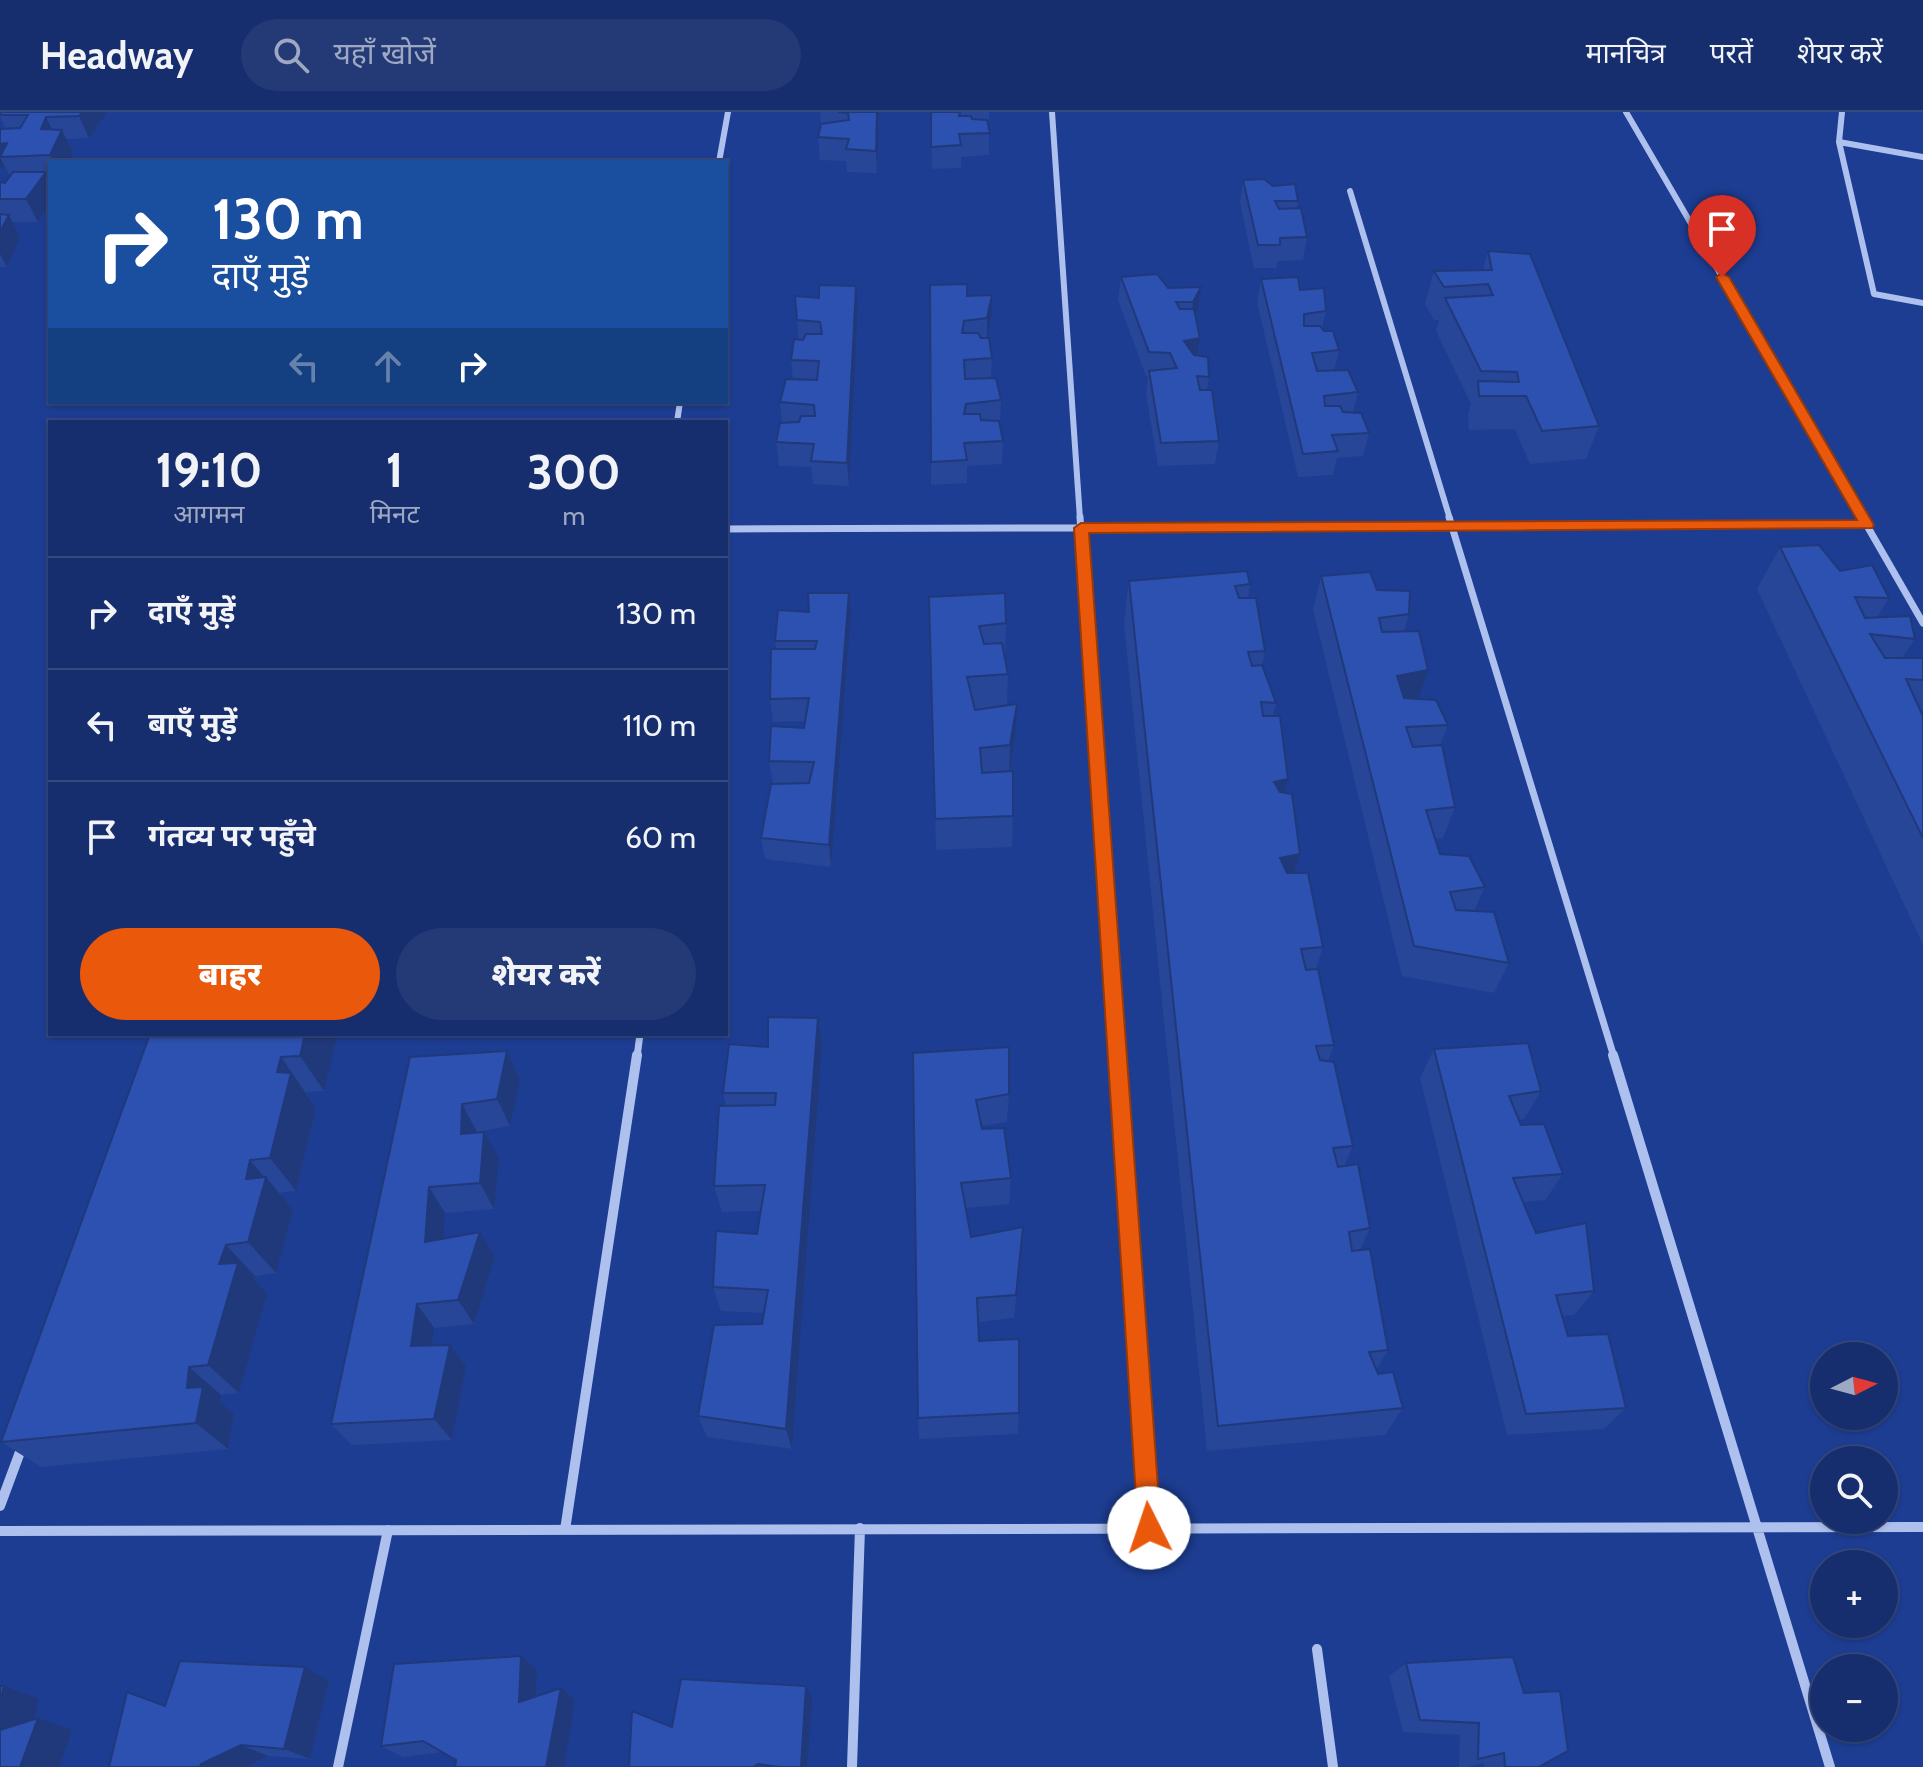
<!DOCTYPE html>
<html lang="hi">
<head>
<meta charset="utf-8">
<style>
	:root { --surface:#162e6e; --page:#233a76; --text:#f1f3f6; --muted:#9ea8c2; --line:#354a81; --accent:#ea580c }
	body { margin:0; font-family:Cabin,"Noto Sans Devanagari",sans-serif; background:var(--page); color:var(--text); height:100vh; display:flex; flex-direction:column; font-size:30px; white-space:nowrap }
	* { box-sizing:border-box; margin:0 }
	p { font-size:26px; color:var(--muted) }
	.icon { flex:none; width:44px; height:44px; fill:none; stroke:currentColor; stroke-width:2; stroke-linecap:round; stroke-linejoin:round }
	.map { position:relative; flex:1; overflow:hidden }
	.drawer { position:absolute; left:48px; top:308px; width:680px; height:616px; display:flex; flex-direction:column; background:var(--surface); border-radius:0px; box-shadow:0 2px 6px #0004,0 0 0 2px var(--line) }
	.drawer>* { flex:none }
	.banner { position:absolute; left:48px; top:48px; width:680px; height:244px; border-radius:0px; box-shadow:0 2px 6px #0004,0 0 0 2px var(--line); background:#1a4fa0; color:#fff; overflow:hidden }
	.needle { width:52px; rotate:84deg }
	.fabs { position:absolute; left:1810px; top:1230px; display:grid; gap:16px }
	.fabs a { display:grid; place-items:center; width:88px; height:88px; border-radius:50%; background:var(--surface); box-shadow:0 2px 6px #0004,0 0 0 2px var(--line); font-size:40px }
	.pin { position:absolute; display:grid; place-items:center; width:68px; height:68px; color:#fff; margin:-82px -34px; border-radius:50% 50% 50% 0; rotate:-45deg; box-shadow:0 0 8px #0007 }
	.pin .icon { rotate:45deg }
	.me { position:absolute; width:88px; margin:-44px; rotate:356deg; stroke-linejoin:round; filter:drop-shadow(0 0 6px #0008) }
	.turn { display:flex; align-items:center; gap:28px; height:168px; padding:0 32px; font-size:36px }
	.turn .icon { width:104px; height:104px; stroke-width:2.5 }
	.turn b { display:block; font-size:56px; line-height:68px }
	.lanes { display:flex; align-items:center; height:76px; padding:0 32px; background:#0003; justify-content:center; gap:40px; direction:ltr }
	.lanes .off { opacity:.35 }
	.eta { display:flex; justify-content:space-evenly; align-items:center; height:136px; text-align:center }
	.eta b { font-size:48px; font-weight:800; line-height:56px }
	.button { display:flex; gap:16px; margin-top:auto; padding:16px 32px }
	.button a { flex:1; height:92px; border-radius:48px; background:var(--accent); color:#fff; font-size:32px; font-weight:800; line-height:92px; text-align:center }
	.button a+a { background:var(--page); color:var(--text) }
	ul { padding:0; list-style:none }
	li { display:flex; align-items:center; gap:24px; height:112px; padding:0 32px; border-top:2px solid var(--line) }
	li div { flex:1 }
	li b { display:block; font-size:30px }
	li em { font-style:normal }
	header { display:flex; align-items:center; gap:48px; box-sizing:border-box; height:112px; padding:0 40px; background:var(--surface); border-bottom:2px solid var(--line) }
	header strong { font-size:38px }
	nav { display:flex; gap:44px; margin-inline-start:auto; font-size:28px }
	.search { width:560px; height:72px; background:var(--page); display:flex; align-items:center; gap:20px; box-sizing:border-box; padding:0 28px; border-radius:44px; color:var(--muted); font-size:30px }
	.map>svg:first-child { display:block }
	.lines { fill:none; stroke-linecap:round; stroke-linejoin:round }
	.minor-far2 { stroke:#aec1ee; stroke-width:6 }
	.minor-far1 { stroke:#aec1ee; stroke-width:7 }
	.minor { stroke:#aec1ee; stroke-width:10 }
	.wall { fill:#274697 }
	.shaded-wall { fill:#20397b }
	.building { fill:#2d51b0; stroke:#20397b; stroke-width:2 }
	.route { fill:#ea580c; stroke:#983908; stroke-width:2 }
</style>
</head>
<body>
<header>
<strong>Headway</strong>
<div class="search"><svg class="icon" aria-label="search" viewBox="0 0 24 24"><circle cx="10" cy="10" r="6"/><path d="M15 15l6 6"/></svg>यहाँ खोजें</div>
<nav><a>मानचित्र</a><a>परतें</a><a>शेयर करें</a></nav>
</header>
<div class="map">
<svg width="1923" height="1655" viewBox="0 0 1923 1655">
	<rect width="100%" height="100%" fill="#1d3d92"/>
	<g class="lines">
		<!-- minor-far2 -->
		<path class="minor-far2" d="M 1052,0 L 1080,407
			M 1626,0 L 1863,407
			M 1842,0 L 1839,30 L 1874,182 L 1923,191
			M 1839,30 L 1923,45
			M 719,50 L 728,0
			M 1350,79 L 1450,407
			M 677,310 L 680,290"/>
		<!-- minor-far1 -->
		<path class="minor-far1" d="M 1080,405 L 1117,945
			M 1449,405 L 1614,945
			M 1862,405 L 1923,511
			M 726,417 L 1867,413
			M 637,945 L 640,922"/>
		<!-- minor -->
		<path class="minor" d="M 1117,943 L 1149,1416
			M 1613,943 L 1830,1655
			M 0,1394 L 23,1332
			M 565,1418 L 637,943
			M 0,1419 L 1923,1415
			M 1317,1537 L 1333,1655
			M 338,1655 L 388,1418
			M 852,1655 L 860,1416"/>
	</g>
	<!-- wall -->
	<path class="wall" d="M 1,0 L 105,0 L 106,2 L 89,26 L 66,27 L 73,41 L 68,50 L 50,50 L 50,93 L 38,110 L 12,110 L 20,126 L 7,155 L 0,155 L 0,70 L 5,71 L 10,64 L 5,55 L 0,56 L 0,17 L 6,17 L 0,5 Z
		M 820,0 L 879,0 L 877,61 L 847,60 L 846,49 L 820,48 L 818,25 L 821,14 Z
		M 931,0 L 989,0 L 989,43 L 961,45 L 961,56 L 932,57 Z
		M 1243,68 L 1273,74 L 1298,89 L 1297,96 L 1307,125 L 1303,148 L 1278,149 L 1276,156 L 1254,156 L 1240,90 Z
		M 1488,139 L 1599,314 L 1586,347 L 1530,352 L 1515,317 L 1469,318 L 1468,303 L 1471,292 L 1436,219 L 1439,208 L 1434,208 L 1425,192 L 1434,159 L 1483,158 Z
		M 1121,165 L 1168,176 L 1201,175 L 1198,198 L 1195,203 L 1197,244 L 1209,265 L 1207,278 L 1219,329 L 1215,352 L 1158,354 L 1146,282 L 1148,264 L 1146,264 L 1118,188 Z
		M 1261,167 L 1300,178 L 1326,199 L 1322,217 L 1339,238 L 1334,259 L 1358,280 L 1353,301 L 1369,321 L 1363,344 L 1337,346 L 1333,363 L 1298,365 L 1257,190 Z
		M 930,173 L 967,184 L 991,206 L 988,226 L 992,246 L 991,266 L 1001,288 L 1000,311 L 999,311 L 1003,329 L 1002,352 L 967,354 L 967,371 L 931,373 Z
		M 795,184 L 858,197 L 849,374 L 813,372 L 811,355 L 779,354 L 776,330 L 782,311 L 780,290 L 793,267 L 791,248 L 799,228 Z
		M 1780,435 L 1840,459 L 1889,486 L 1877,505 L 1915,527 L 1902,546 L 1923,546 L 1923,598 L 1921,600 L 1923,604 L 1923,833 L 1757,477 Z
		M 1321,464 L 1377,478 L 1409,502 L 1404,520 L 1428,558 L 1418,587 L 1448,613 L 1440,633 L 1455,695 L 1443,726 L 1436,727 L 1440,742 L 1485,775 L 1474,799 L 1509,851 L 1494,881 L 1402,864 L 1313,497 Z
		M 1129,469 L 1250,472 L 1248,486 L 1265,539 L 1262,553 L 1276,591 L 1273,604 L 1288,667 L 1284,681 L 1300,742 L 1295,761 L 1323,835 L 1316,857 L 1334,933 L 1328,949 L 1353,1034 L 1344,1054 L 1370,1116 L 1360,1138 L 1388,1238 L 1376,1258 L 1378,1262 L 1403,1296 L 1385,1323 L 1207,1339 L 1124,511 Z
		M 929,485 L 1006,511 L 1005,544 L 1008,562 L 1007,594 L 1015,625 L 1010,659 L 1013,704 L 1012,735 L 936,738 Z
		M 851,504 L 831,755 L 765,747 L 761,726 L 773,672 L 769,649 L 804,616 L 805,609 L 773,610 L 770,587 L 776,537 L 775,529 Z
		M 150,922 L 338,922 L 324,979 L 306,980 L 316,996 L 296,1079 L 279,1081 L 293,1098 L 276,1161 L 255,1164 L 254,1168 L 267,1182 L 239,1281 L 221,1283 L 220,1290 L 234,1302 L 228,1337 L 41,1355 L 1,1330 Z
		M 768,935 L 822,935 L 792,1337 L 707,1325 L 698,1304 L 762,1212 L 764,1201 L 721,1199 L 713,1175 L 757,1122 L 761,1099 L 722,1100 L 714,1074 L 726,994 L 723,981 Z
		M 1434,937 L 1541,979 L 1524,1007 L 1519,1008 L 1521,1013 L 1563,1062 L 1545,1088 L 1523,1090 L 1536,1121 L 1594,1179 L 1574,1203 L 1563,1204 L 1568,1224 L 1626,1296 L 1604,1317 L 1507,1323 L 1420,966 Z
		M 507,939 L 520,968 L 510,1014 L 477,1020 L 499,1047 L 494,1097 L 445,1101 L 443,1127 L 495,1145 L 474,1212 L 434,1216 L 432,1233 L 466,1255 L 452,1328 L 352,1333 L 331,1312 L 410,945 Z
		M 913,941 L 1009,982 L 1007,1010 L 981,1014 L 1011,1066 L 1009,1092 L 966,1096 L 971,1125 L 1023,1115 L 1014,1206 L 978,1210 L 979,1229 L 1019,1301 L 1018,1322 L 919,1327 L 918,1306 Z
		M 1406,1551 L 1539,1655 L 1484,1655 L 1483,1651 L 1468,1655 L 1459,1655 L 1460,1623 L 1403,1620 L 1389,1564 Z
		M 537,1558 L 536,1584 L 561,1576 L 575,1588 L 456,1648 L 443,1640 L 403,1645 L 381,1634 Z
		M 329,1569 L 310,1647 L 268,1644 L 245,1655 L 165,1594 Z"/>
	<!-- shaded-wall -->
	<path class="shaded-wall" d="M 82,0 L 105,0 L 106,2 L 89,26 L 79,4 Z
		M 877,0 L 879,0 L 877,61 L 876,39 Z
		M 46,5 L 57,27 L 62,18 L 73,41 L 68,50 L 53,50 L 41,17 Z
		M 7,31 L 0,45 L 5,55 L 0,56 L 0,32 Z
		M 46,60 L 50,67 L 50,93 L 38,110 L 26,87 Z
		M 0,103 L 9,103 L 20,126 L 7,155 L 0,142 Z
		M 856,174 L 858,197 L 849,374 L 847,351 Z
		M 1201,175 L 1198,198 L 1190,213 L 1193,190 Z
		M 992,183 L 991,206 L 987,230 L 987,206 Z
		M 1200,226 L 1196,249 L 1184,229 Z
		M 849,481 L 851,504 L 831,755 L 829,733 Z
		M 1428,558 L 1417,591 L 1387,596 L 1397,564 Z
		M 1017,592 L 1015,625 L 1009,666 L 1010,633 Z
		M 1288,667 L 1278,707 L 1274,670 Z
		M 1300,742 L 1289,781 L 1280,746 Z
		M 818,906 L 822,935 L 792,1337 L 786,1317 Z
		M 305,922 L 338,922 L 324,979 L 300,944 Z
		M 507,939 L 520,968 L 510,1014 L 497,987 Z
		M 281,945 L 316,996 L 296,1079 L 270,1046 L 277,960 Z
		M 462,992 L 477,1020 L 476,1049 L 461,1022 Z
		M 484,1020 L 499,1047 L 494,1097 L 480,1071 Z
		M 250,1048 L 266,1067 L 266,1065 L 293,1098 L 276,1161 L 248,1130 L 246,1067 Z
		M 429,1075 L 445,1101 L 442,1155 L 425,1130 Z
		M 480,1120 L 495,1145 L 474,1212 L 458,1188 Z
		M 226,1133 L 255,1164 L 254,1168 L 267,1182 L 239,1281 L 208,1253 L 219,1152 Z
		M 417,1192 L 434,1216 L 429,1257 L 411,1234 Z
		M 450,1233 L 466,1255 L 452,1328 L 434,1307 Z
		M 189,1255 L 221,1283 L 220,1290 L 234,1302 L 228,1337 L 196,1311 L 187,1276 Z
		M 521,1544 L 537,1558 L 535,1602 L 519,1590 Z
		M 305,1555 L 329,1569 L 310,1647 L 284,1637 Z
		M 4,1574 L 39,1587 L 29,1628 L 38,1606 L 72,1618 L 59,1655 L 20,1655 L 0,1623 L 0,1589 Z
		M 806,1574 L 812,1587 L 807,1655 L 801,1655 Z
		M 561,1576 L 575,1588 L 564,1655 L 546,1655 Z
		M 241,1633 L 268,1644 L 245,1655 L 200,1655 L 201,1652 Z"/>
	<!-- building -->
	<path class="building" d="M 1,0 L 82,0 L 79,4 L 46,5 L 41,17 L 62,18 L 50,43 L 0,45 L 7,31 L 0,32 L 0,17 L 20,16 L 28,3 L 0,3 Z
		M 838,0 L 877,0 L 876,39 L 846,37 L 849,27 L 818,25 L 821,12 L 849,8 L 848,1 Z
		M 931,0 L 960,0 L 959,4 L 971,4 L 972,7 L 987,8 L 990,21 L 959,22 L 961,33 L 931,35 Z
		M 13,60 L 46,60 L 26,87 L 0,87 L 0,70 L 5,71 Z
		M 1264,67 L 1273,74 L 1295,72 L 1298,89 L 1275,89 L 1279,97 L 1301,96 L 1307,125 L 1280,126 L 1280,133 L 1258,133 L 1243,68 Z
		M 0,102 L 9,103 L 0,120 Z
		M 1488,139 L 1530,142 L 1599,314 L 1542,319 L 1526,284 L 1479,284 L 1478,269 L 1519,270 L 1517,260 L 1481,259 L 1445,186 L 1493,183 L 1488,172 L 1444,175 L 1434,159 L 1492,158 Z
		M 1157,162 L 1168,176 L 1201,175 L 1193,190 L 1176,190 L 1180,197 L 1194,197 L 1200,226 L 1184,229 L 1194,243 L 1208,245 L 1209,265 L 1197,264 L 1200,278 L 1212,278 L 1219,329 L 1161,331 L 1149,259 L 1177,256 L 1170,241 L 1149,240 L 1121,165 Z
		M 1298,165 L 1300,178 L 1324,176 L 1326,199 L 1304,202 L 1304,214 L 1320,214 L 1324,219 L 1333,219 L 1339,238 L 1312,241 L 1317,259 L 1348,258 L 1358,280 L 1324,284 L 1325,294 L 1340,294 L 1343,300 L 1361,301 L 1369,321 L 1332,323 L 1338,339 L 1303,342 L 1261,167 Z
		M 967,172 L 967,184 L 992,183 L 987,206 L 964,209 L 962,221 L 978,221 L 981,226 L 989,226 L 992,246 L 964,248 L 965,267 L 996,266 L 1001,288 L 966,292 L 964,302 L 980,302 L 981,308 L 999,309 L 1003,329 L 964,331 L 967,348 L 931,350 L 930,173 Z
		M 819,173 L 856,174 L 847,351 L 811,349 L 814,332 L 776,330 L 780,311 L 799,310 L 801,304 L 815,304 L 814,293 L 780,290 L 786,267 L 817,268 L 819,249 L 791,248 L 794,227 L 803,228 L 806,222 L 822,222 L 820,210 L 797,208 L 795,184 L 819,186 Z
		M 1819,433 L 1840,459 L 1872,453 L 1889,486 L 1855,485 L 1865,506 L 1910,504 L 1915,527 L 1870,522 L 1885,546 L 1923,546 L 1923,568 L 1906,567 L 1923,604 L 1923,726 L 1780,435 Z
		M 1247,459 L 1250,472 L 1235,474 L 1239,486 L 1256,486 L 1265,539 L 1248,540 L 1252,554 L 1262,553 L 1276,591 L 1261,590 L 1263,604 L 1280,604 L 1288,667 L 1274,670 L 1280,680 L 1292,682 L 1300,742 L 1280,746 L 1287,761 L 1308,761 L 1323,835 L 1301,837 L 1306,858 L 1318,857 L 1334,933 L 1316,934 L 1320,948 L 1334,950 L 1353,1034 L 1333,1036 L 1338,1055 L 1358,1052 L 1370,1116 L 1349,1120 L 1352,1139 L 1370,1137 L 1388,1238 L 1369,1240 L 1378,1262 L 1393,1260 L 1403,1296 L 1218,1314 L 1129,469 Z
		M 1370,460 L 1377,478 L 1410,479 L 1409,502 L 1379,506 L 1382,520 L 1419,519 L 1428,558 L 1397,564 L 1404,586 L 1436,588 L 1448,613 L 1406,615 L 1413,635 L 1442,633 L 1455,695 L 1426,698 L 1440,742 L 1469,744 L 1485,775 L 1450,780 L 1456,798 L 1494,800 L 1509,851 L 1414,834 L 1321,464 Z
		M 808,481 L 849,481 L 829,733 L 761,726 L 771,672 L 809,671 L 814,650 L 769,649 L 771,614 L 804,616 L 809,586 L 770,587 L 771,537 L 815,537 L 817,529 L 775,529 L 778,498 L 809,500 Z
		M 1005,481 L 1006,511 L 979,514 L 984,532 L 1002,531 L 1008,562 L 967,565 L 975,598 L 1017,592 L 1010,633 L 980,636 L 982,661 L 1013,659 L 1013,704 L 935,707 L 929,485 Z
		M 768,905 L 818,906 L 786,1317 L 698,1304 L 714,1213 L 762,1212 L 768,1178 L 713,1175 L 716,1119 L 757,1122 L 765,1073 L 714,1074 L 719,994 L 775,993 L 776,981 L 723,981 L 729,932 L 768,935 Z
		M 150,922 L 305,922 L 300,944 L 281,945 L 277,960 L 291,961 L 270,1046 L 250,1048 L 246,1067 L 266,1065 L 248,1130 L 226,1133 L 219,1152 L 238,1151 L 208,1253 L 189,1255 L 187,1276 L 203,1275 L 196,1311 L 1,1330 Z
		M 1528,931 L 1541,979 L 1509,984 L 1521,1013 L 1544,1012 L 1563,1062 L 1513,1066 L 1536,1121 L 1586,1111 L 1594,1179 L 1556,1183 L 1568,1224 L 1608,1222 L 1626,1296 L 1526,1302 L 1434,937 Z
		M 1009,935 L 1009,982 L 976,988 L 982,1017 L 1004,1016 L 1011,1066 L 961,1071 L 971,1125 L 1023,1115 L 1016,1183 L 977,1186 L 979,1229 L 1019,1227 L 1019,1301 L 918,1306 L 913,941 Z
		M 507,939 L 497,987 L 462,992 L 461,1022 L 484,1020 L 480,1071 L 429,1075 L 425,1130 L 480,1120 L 458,1188 L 417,1192 L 411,1234 L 450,1233 L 434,1307 L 331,1312 L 410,945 Z
		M 521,1544 L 519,1590 L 561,1576 L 546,1655 L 455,1655 L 456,1648 L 423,1629 L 381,1634 L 394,1552 Z
		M 1513,1545 L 1524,1581 L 1560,1579 L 1568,1639 L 1539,1655 L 1505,1655 L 1504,1641 L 1478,1647 L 1479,1611 L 1420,1608 L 1406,1551 Z
		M 180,1549 L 305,1555 L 284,1637 L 241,1633 L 201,1652 L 200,1655 L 109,1655 L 127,1580 L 165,1594 Z
		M 681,1567 L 806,1574 L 801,1655 L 779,1655 L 758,1652 L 753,1655 L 629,1655 L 632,1599 L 672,1615 Z
		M 0,1574 L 4,1574 L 0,1589 Z
		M 38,1606 L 20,1655 L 0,1655 L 0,1618 Z"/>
	<!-- route -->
	<path class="route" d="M 1722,161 L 1729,165 L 1874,413 L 1872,416 L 1089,421 L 1161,1416 L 1157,1424 L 1149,1428 L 1141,1424 L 1138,1416 L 1074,416 L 1081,411 L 1857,408 L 1716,165 Z"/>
</svg>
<div class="fabs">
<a><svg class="needle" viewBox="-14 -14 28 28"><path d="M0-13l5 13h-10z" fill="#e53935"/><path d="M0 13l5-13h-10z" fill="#9ea8c2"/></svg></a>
<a><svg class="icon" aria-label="search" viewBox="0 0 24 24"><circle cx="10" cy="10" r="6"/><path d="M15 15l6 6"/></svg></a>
<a>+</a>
<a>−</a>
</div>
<div class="pin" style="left:1722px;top:165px;background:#d93025"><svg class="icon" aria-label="arrive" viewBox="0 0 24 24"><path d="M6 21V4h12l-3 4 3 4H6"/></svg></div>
<svg class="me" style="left:1149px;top:1416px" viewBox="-20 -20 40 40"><circle r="19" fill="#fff"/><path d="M0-13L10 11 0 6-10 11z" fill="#ea580c"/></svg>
<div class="banner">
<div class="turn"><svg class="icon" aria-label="right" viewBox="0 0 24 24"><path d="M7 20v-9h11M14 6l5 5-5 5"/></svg><div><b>130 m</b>दाएँ मुड़ें</div></div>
<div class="lanes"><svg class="icon off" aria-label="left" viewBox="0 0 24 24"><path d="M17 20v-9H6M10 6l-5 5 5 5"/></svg><svg class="icon off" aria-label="ahead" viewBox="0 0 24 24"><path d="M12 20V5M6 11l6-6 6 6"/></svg><svg class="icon" aria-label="right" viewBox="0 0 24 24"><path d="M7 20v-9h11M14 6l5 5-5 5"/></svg></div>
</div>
<section class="drawer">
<div class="eta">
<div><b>19:10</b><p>आगमन</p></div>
<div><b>1</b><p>मिनट</p></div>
<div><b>300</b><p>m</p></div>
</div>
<ul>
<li><svg class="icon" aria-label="right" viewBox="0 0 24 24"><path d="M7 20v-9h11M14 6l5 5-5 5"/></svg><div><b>दाएँ मुड़ें</b></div><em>130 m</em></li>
<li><svg class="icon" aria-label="left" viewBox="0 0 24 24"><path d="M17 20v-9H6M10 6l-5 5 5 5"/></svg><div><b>बाएँ मुड़ें</b></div><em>110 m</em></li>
<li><svg class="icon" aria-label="arrive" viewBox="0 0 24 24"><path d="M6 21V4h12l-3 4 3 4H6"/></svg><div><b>गंतव्य पर पहुँचे</b></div><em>60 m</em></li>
</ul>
<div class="button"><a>बाहर</a><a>शेयर करें</a></div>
</section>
</div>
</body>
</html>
